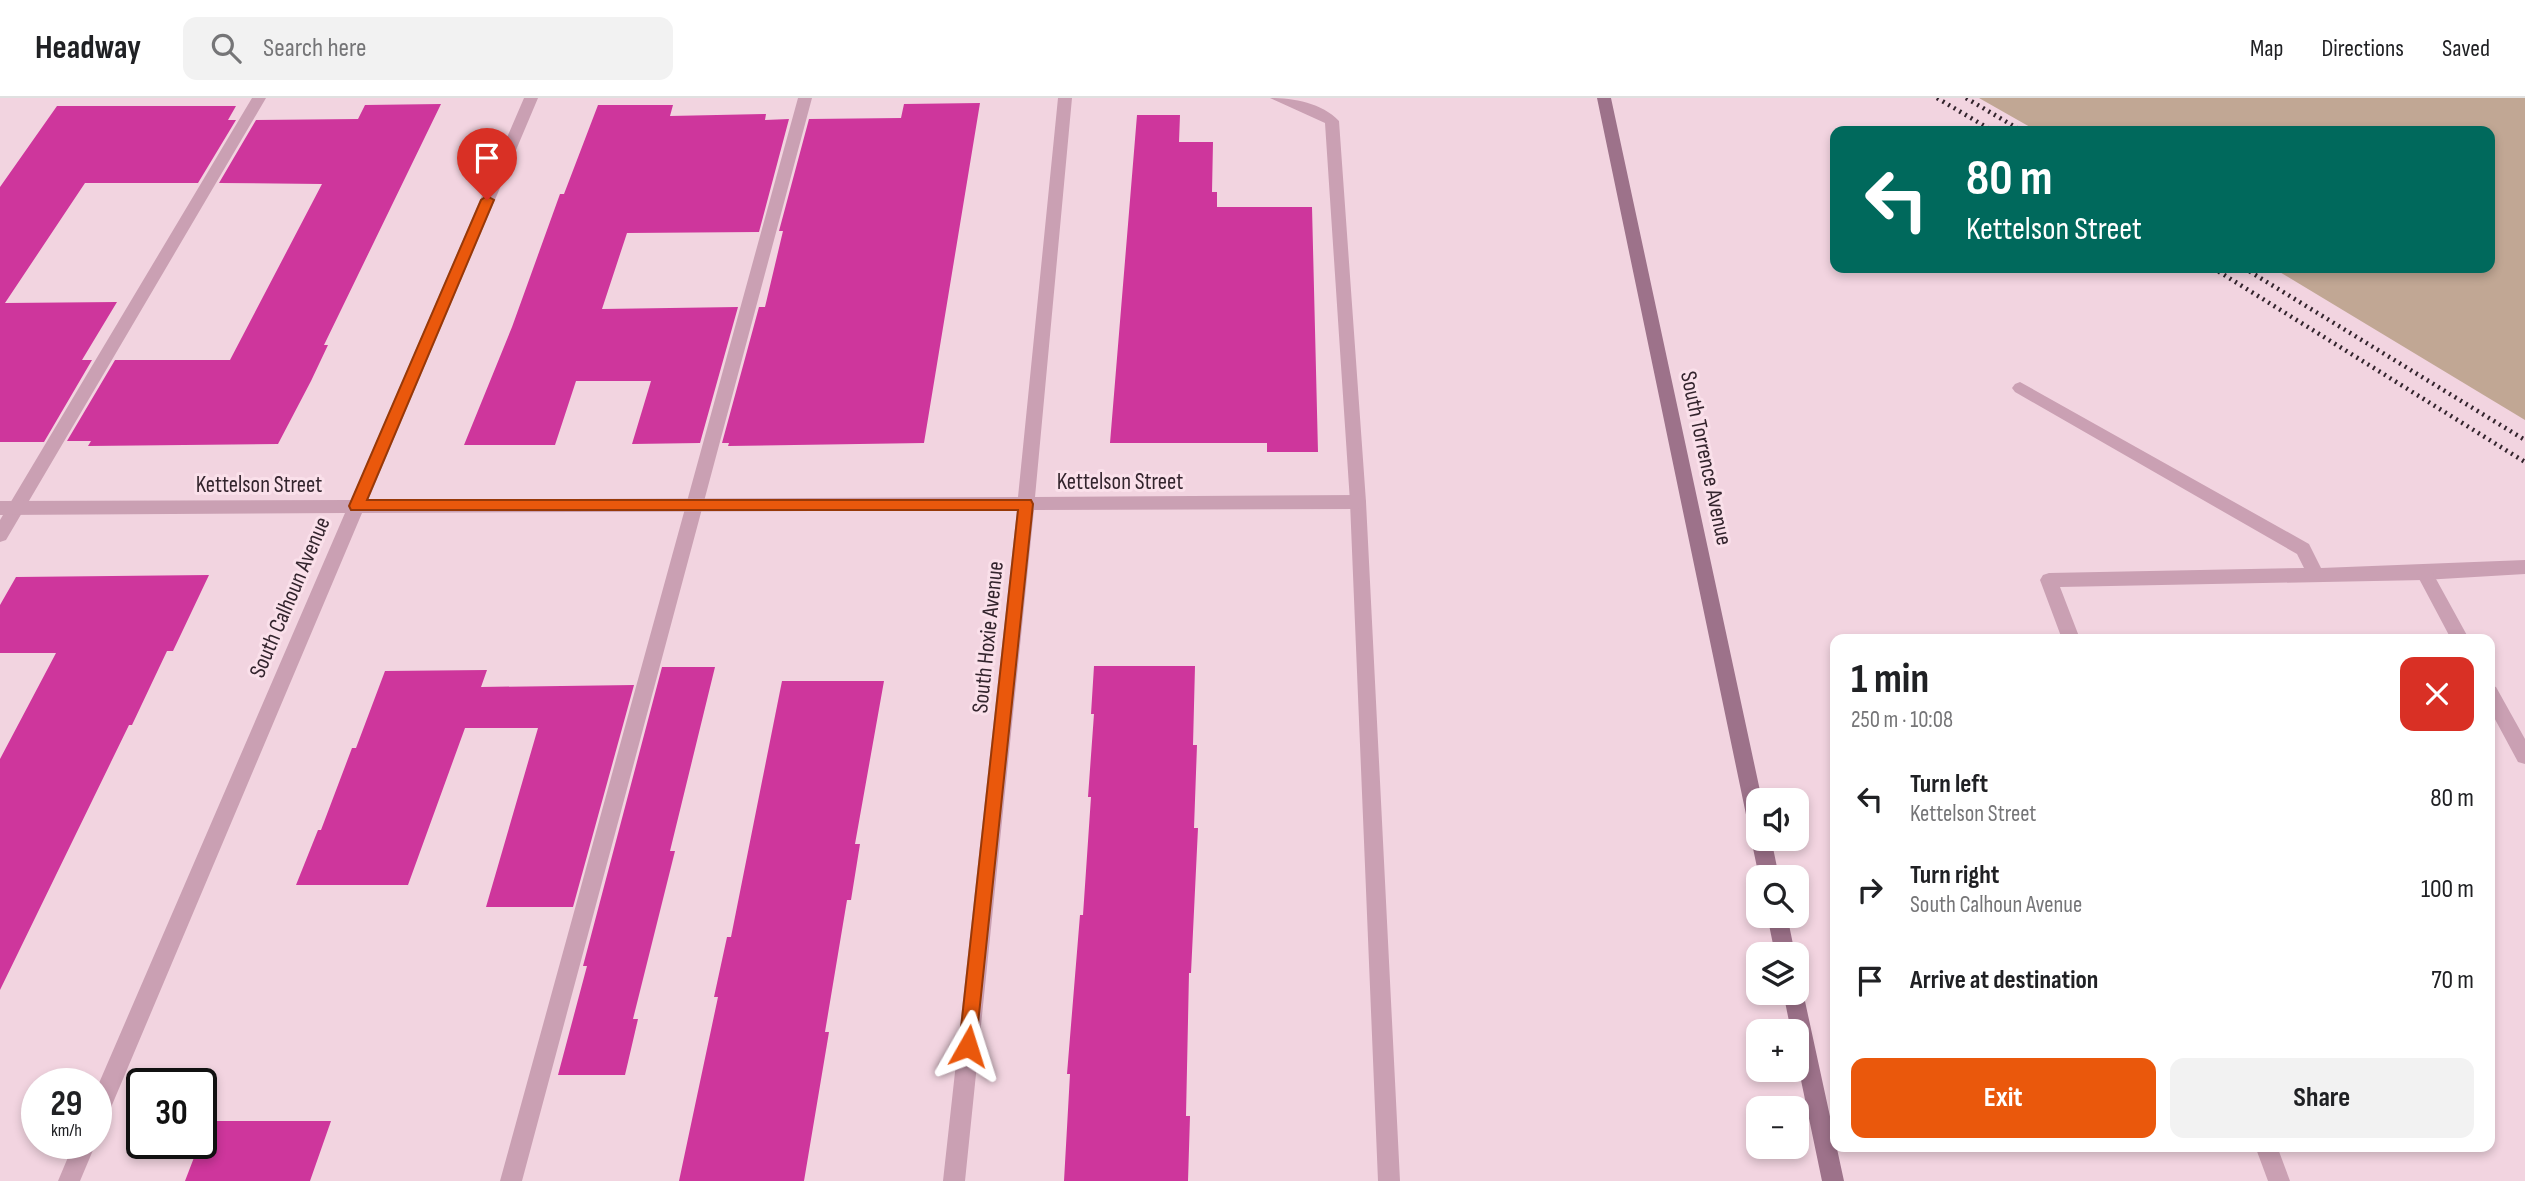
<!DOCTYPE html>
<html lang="en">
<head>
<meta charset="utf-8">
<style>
	:root { --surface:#fff; --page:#f2f2f2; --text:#202124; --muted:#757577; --line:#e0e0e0; --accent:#ea580c }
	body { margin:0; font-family:"Sofia Sans Condensed",sans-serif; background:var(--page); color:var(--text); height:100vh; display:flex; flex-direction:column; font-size:26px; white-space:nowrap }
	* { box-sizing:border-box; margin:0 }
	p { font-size:23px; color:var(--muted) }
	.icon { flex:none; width:38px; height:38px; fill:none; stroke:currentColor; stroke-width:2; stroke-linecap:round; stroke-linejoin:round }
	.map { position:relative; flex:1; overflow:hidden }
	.side { position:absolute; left:1830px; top:536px; width:665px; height:518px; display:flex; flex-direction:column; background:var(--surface); border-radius:14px; box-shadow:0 4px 10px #0003 }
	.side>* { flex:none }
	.banner { position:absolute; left:1830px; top:28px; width:665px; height:147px; border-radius:14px; box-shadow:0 4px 10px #0003; background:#00695c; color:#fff; overflow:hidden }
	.fabs { position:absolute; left:1746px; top:690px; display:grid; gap:14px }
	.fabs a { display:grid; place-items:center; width:63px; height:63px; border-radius:14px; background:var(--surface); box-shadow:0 4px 10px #0003; font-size:35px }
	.speed { position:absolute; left:21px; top:970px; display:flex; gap:14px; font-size:35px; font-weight:700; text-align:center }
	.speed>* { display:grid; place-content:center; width:91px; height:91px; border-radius:50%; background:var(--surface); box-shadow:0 4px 10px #0003; line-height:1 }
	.speed small { font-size:18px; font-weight:400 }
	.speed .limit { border:4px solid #111; border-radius:10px; background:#fff; color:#111 }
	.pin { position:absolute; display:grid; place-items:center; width:60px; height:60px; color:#fff; margin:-72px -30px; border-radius:50% 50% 50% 0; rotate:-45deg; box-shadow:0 0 7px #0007 }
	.pin .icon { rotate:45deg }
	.me { position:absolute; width:77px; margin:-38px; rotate:6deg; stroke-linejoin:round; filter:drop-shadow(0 0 5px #0008) }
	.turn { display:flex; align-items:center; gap:24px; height:147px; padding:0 21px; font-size:32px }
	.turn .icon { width:91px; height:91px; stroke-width:2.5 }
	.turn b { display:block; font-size:49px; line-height:60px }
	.round { display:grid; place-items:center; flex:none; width:74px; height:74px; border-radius:14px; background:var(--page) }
	.overview { display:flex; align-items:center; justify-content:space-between; height:119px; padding:0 21px }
	h1 { font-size:42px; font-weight:700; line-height:52px }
	.action { display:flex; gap:14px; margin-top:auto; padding:14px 21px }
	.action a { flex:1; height:80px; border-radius:14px; background:var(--accent); color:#fff; font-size:28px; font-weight:700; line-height:80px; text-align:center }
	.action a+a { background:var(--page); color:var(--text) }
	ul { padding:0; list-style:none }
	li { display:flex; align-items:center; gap:21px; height:91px; padding:0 21px }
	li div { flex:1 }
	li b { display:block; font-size:26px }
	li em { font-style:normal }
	header { display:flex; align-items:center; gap:42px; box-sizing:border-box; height:98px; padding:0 35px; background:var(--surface); border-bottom:2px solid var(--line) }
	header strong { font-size:33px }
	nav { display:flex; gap:38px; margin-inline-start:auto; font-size:24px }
	.search { width:490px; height:63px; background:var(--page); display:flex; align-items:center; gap:18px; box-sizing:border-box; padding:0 24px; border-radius:14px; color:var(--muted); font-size:26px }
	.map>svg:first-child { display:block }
	.green { fill:#c1a794 }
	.building { fill:#ce369c }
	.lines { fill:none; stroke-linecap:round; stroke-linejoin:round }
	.lane { fill:#caa0b3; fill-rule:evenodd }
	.street { fill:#caa0b3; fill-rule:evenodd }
	.secondary { fill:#9d728a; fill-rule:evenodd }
	.rail { stroke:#33242d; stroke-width:4.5; stroke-dasharray:2 4.5; stroke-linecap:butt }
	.route { fill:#ea580c; stroke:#983908; stroke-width:2 }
	.labels { text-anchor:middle; stroke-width:6; stroke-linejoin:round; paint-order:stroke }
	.street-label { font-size:23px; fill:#33242d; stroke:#fae0ea }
</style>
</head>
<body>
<header>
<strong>Headway</strong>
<div class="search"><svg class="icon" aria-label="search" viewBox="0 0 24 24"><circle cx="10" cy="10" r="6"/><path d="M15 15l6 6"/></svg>Search here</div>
<nav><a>Map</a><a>Directions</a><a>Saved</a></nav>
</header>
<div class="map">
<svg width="2525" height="1083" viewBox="0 0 2525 1083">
	<rect width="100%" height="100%" fill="#f2d4e0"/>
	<!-- green -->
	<path class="green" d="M 1979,0 L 2525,0 L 2525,322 L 2273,170 L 2490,170 L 2490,33 L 2037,33 Z"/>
	<!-- building -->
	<path class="building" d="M 980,5 L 924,345 L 728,348 L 729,345 L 722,345 L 759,209 L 765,209 L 783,133 L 779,133 L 809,21 L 901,20 L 904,6 Z
		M 441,6 L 324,247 L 328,247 L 311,283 L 278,346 L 88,348 L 91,343 L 67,343 L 115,262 L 230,262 L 322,86 L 219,85 L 256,22 L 358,21 L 365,7 Z
		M 598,7 L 673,7 L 670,18 L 766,16 L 765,22 L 789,21 L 759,134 L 627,135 L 602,211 L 738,209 L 700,345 L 632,346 L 651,283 L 576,283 L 555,347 L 464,347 L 512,229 L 560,96 L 564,96 Z
		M 57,8 L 236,8 L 228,22 L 236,22 L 198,85 L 85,85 L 5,205 L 117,204 L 82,262 L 92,262 L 44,344 L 0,344 L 0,89 Z
		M 1137,17 L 1180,17 L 1179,44 L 1213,44 L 1212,94 L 1217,94 L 1217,109 L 1312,109 L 1318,354 L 1267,354 L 1267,345 L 1110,345 Z
		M 209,477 L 173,553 L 167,553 L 132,627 L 129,627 L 0,892 L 0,661 L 56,555 L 0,555 L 0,507 L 16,479 Z
		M 1094,568 L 1195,568 L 1193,647 L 1197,647 L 1194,730 L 1198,730 L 1191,875 L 1189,875 L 1186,1018 L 1190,1018 L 1188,1083 L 1064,1083 L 1070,976 L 1067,976 L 1080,817 L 1083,817 L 1091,699 L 1088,699 L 1094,616 L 1091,616 Z
		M 662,569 L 715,569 L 670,753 L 675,753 L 633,921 L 638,921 L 625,977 L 558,977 L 587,868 L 583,868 Z
		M 487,572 L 481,589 L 634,587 L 573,809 L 486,809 L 538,630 L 465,630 L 408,787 L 296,787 L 318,732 L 321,732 L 352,650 L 356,650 L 385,573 Z
		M 782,583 L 884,583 L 855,746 L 860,746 L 851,802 L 847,802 L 825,934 L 829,934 L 804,1083 L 679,1083 L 718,899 L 714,899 L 727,839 L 731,839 Z
		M 208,1023 L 331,1023 L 310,1083 L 185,1083 Z"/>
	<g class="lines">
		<!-- lane -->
		<path class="lane" d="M 252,0 L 266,0 L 6,442 L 0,444 L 0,422 Z
			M 798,0 L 812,0 L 522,1083 L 500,1083 Z
			M 1270,0 C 1294,0 1322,5 1339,23 L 1366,404 L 1400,1083 L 1378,1083 L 1350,404 L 1325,25 Z
			M 2020,284 L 2309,446 L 2321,470 L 2525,462 L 2525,476 L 2424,482 L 2060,489 L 2080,541 L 2062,541 L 2040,482 L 2043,477 L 2049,475 L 2304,470 L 2297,456 L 2015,294 L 2012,290 L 2015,286 Z
			M 2255,1048 L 2277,1048 L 2290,1083 L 2268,1083 Z"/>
		<!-- street -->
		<path class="street" d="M 524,0 L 538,0 L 368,402 L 1018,399 L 1058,0 L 1072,0 L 1035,399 L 1358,397 L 1364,399 L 1366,404 L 1364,409 L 1358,411 L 1034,412 L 965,1083 L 943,1083 L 1017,412 L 362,415 L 104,1026 L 96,1029 L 96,992 L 345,415 L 0,417 L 0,403 L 351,402 Z
			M 2424,468 L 2430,470 L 2469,541 L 2451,541 L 2416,475 L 2418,470 Z
			M 2490,587 L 2496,589 L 2525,641 L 2525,666 L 2518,664 L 2490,612 Z
			M 74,1045 L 96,1045 L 80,1083 L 58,1083 Z"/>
		<!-- secondary -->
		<path class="secondary" d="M 1597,0 L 1611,0 L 1762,702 L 1759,702 L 1759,740 L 1771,740 L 1779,779 L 1759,779 Z
			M 1767,817 L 1787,817 L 1795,856 L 1775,856 Z
			M 1797,886 L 1803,894 L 1844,1083 L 1822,1083 L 1797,963 L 1797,933 L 1791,933 L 1783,894 L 1797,894 Z"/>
		<!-- rail -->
		<path class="rail" d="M 1937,0 L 1993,33
			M 1966,0 L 2022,33
			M 2213,170 L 2525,364
			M 2244,170 L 2525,342"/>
	</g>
	<!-- route -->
	<path class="route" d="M 487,98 L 494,102 L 367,402 L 1031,402 L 1033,406 L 975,954 L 968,957 L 962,954 L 959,948 L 1018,412 L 351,412 L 349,408 L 481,102 Z"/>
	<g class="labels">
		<!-- street labels -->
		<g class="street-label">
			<text transform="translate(1707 360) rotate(78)" y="8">South Torrence Avenue</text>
			<text x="1120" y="391">Kettelson Street</text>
			<text x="259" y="394">Kettelson Street</text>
			<text transform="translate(289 499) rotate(-67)" y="8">South Calhoun Avenue</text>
			<text transform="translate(987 539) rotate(-84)" y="8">South Hoxie Avenue</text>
		</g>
	</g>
</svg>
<div class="fabs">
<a><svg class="icon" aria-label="sound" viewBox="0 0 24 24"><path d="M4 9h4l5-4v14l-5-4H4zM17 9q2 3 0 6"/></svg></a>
<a><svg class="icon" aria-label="search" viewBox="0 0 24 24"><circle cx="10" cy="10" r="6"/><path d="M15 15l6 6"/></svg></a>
<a><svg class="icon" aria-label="layers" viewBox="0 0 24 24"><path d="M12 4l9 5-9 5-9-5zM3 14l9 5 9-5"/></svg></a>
<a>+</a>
<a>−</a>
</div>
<div class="speed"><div>29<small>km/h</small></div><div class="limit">30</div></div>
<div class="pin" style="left:487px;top:102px;background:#d93025"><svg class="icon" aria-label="arrive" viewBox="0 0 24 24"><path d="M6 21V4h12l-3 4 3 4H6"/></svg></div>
<svg class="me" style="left:968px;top:948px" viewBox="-20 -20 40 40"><path d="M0-17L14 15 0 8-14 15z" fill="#ea580c" stroke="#fff" stroke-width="4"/></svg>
<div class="banner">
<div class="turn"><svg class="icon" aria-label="left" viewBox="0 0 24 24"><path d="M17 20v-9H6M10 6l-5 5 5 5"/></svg><div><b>80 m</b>Kettelson Street</div></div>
</div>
<section class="side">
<div class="overview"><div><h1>1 min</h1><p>250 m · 10:08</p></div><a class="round" style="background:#d93025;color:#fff"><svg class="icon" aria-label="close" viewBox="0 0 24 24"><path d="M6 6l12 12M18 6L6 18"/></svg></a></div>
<ul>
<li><svg class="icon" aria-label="left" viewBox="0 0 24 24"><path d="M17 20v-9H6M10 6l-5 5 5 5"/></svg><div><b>Turn left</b><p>Kettelson Street</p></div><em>80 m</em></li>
<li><svg class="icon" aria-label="right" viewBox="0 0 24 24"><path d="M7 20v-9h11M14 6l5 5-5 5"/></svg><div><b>Turn right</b><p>South Calhoun Avenue</p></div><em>100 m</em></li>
<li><svg class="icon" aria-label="arrive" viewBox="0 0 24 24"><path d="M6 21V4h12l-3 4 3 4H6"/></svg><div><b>Arrive at destination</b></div><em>70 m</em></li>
</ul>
<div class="action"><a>Exit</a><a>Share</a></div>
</section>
</div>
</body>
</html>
